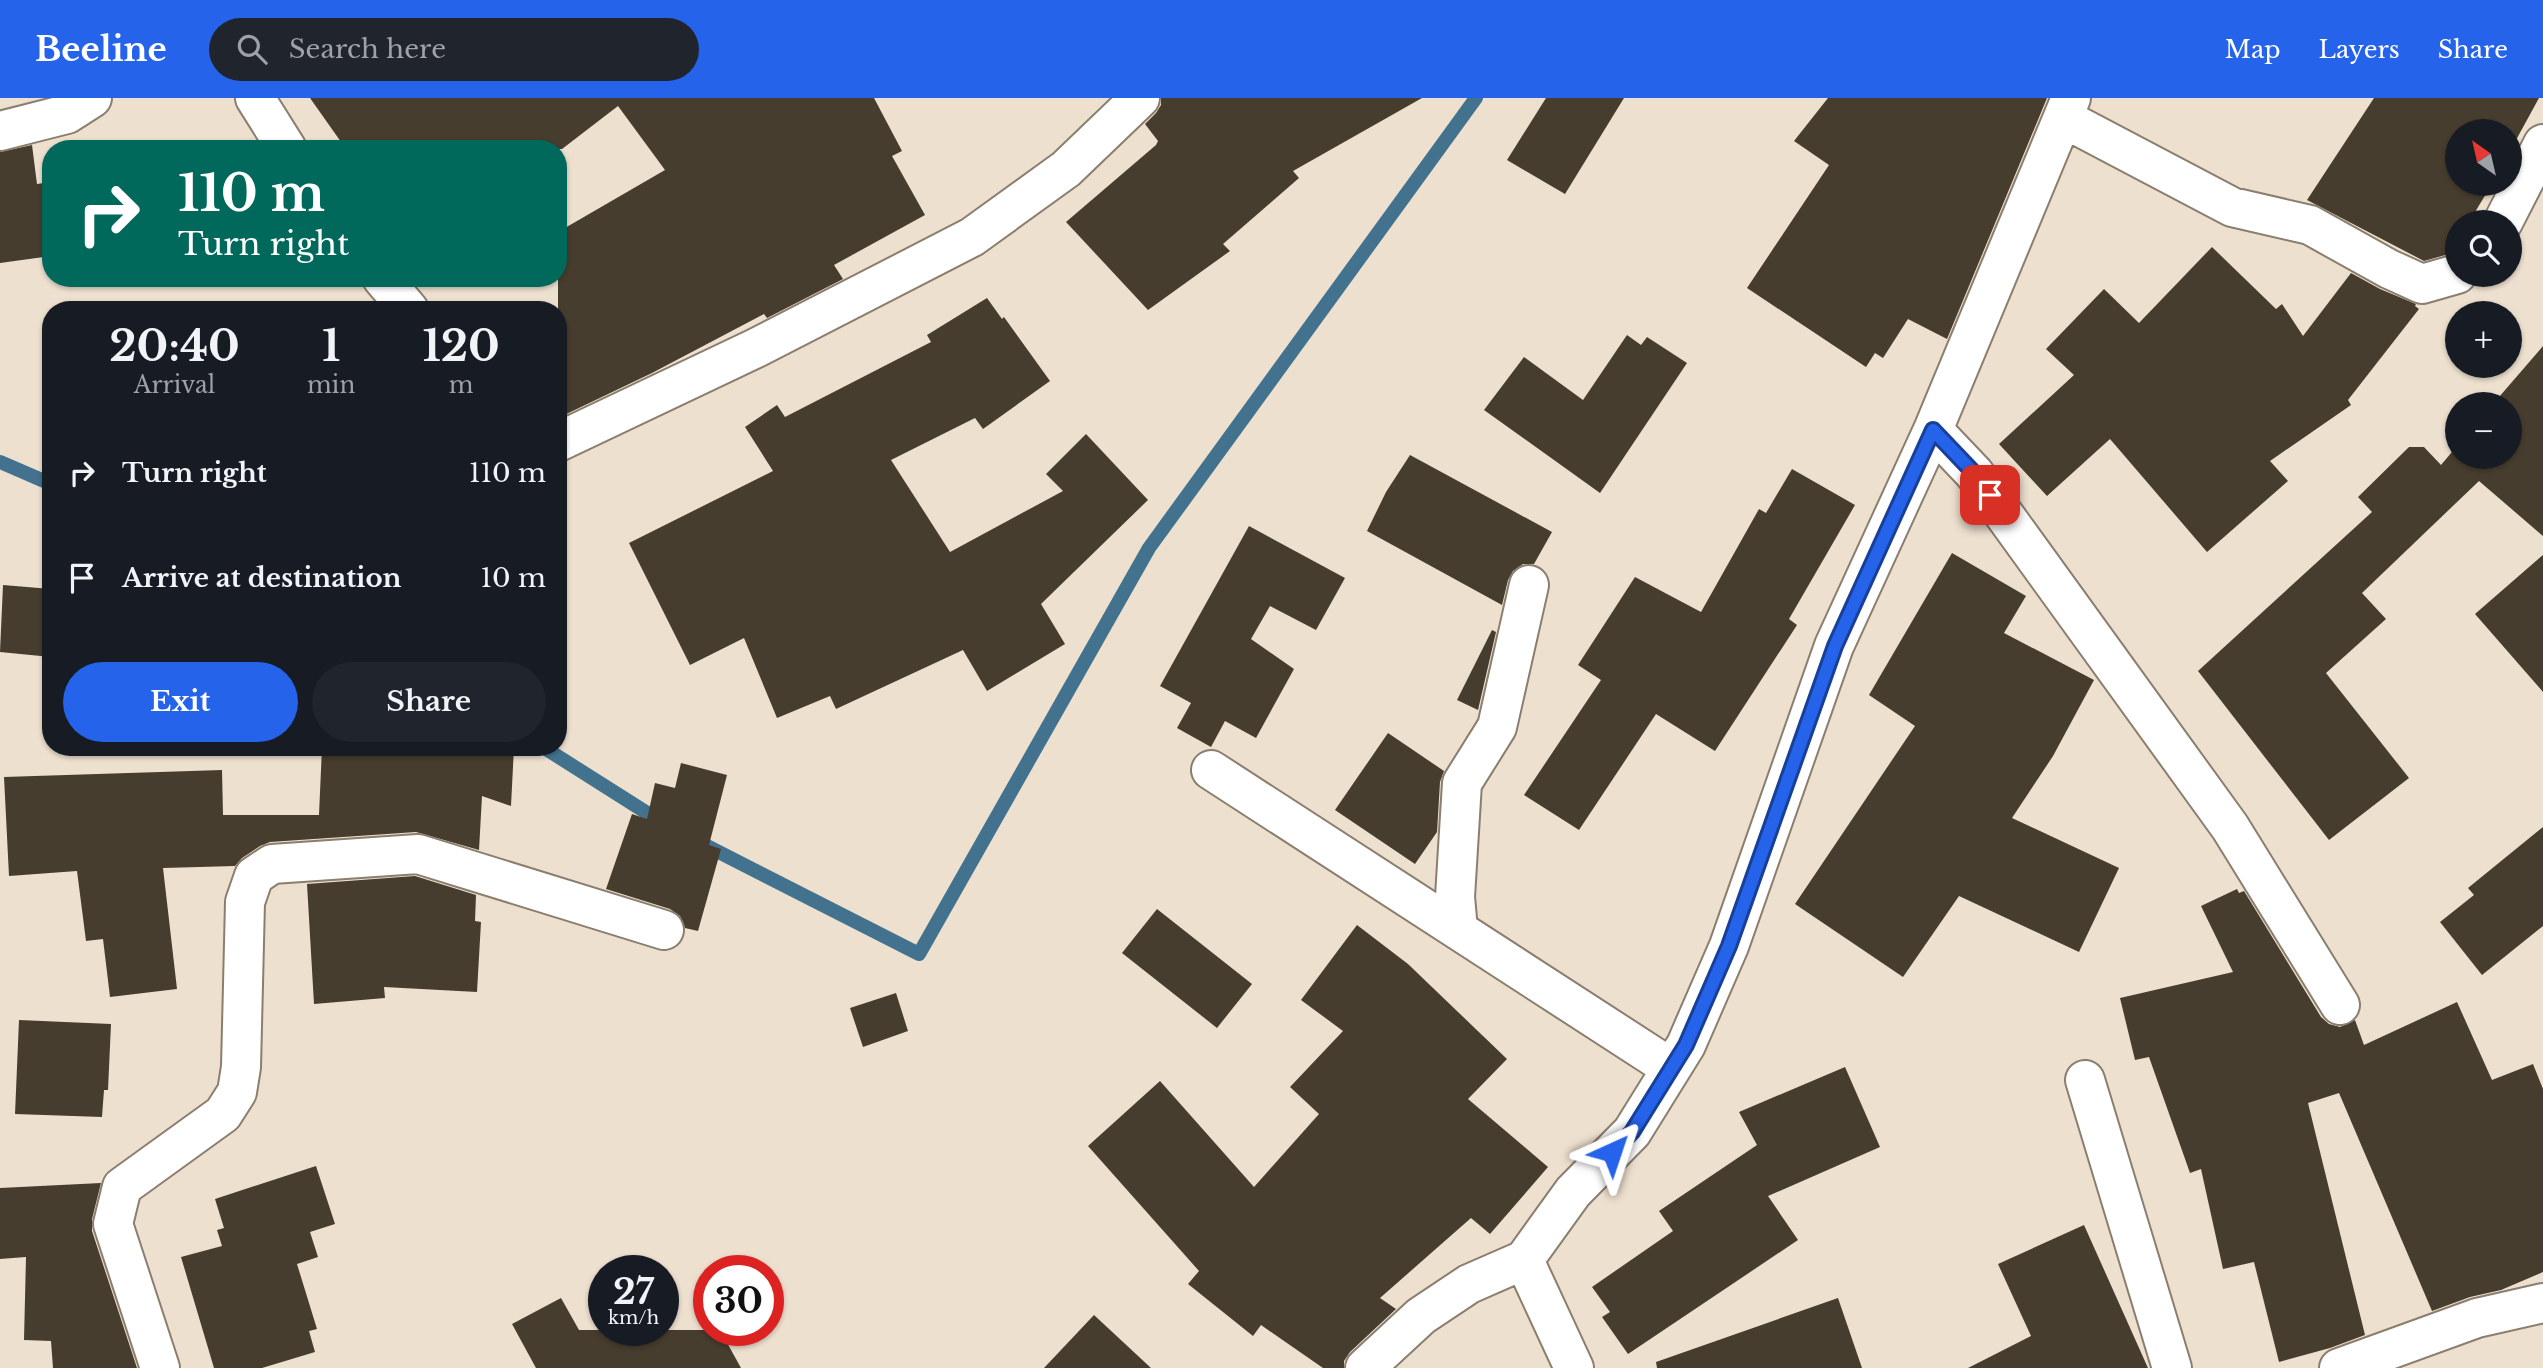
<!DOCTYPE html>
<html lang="en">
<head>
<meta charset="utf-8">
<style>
	:root { --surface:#171b24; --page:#20242c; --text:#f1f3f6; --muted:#9ea1a6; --accent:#2563eb }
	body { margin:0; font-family:"Libre Baskerville",serif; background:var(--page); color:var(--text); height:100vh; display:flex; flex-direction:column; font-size:26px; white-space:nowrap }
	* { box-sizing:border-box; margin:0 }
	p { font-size:23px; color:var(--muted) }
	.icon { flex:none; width:38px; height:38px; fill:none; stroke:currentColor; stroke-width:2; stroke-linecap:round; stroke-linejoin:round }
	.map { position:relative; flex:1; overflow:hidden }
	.side { position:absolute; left:42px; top:203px; width:525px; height:455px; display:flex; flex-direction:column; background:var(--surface); border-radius:28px; box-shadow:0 2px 5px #0004 }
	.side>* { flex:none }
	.hud { position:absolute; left:42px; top:42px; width:525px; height:147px; border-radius:28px; box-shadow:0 2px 5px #0004; background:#00695c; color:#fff; overflow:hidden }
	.needle { width:46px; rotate:326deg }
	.controls { position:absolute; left:2445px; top:21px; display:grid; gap:14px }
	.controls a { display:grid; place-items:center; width:77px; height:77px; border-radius:50%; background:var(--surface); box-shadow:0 2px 5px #0004; font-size:35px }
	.speed { position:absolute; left:588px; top:1157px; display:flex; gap:14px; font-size:35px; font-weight:700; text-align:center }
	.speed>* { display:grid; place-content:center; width:91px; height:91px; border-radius:50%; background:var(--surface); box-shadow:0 2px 5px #0004; line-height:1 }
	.speed small { font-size:18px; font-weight:400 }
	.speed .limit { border:10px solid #d22; background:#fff; color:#111 }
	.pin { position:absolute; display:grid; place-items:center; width:60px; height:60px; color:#fff; margin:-30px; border-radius:14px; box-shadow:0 4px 10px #0006 }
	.me { position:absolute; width:77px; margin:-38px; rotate:42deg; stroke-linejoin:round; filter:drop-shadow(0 0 5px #0008) }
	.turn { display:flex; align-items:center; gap:24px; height:147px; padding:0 21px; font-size:32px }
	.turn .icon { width:91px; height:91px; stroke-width:2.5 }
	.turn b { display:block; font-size:49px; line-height:60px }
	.eta { display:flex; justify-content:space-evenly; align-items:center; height:119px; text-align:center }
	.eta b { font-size:42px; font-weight:700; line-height:49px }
	.button { display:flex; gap:14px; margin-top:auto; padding:14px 21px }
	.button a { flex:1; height:80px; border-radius:42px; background:var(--accent); color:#fff; font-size:28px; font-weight:700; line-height:80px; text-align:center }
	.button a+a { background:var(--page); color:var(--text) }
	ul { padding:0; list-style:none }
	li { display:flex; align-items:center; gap:21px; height:105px; padding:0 21px }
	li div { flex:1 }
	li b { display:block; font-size:26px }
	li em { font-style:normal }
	header { display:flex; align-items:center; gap:42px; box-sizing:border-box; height:98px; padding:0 35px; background:var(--accent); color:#fff }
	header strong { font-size:33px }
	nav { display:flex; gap:38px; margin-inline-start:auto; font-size:24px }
	.search { width:490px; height:63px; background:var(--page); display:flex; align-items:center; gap:18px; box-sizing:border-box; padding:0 24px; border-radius:38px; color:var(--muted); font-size:26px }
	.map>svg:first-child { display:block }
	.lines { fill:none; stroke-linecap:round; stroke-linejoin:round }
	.stream { stroke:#43728e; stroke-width:14 }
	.building { fill:#473d2e }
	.minor-casing { stroke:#8a7e6e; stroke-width:42 }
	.minor { stroke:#fff; stroke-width:38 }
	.route-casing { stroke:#184099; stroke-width:18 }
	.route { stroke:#2563eb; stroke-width:12 }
</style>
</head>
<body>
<header>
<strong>Beeline</strong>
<div class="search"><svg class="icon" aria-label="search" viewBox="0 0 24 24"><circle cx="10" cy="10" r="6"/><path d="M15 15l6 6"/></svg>Search here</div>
<nav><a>Map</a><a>Layers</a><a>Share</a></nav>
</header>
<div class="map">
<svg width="2543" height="1270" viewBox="0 0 2543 1270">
	<rect width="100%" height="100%" fill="#eee0cf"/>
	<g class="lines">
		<!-- stream -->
		<path class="stream" d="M 0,364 L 51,386
			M 543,649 L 663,725
			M 703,746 L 919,856 L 1149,450 L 1476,0"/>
	</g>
	<!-- building -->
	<path class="building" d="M 310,0 L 874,0 L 902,53 L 892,58 L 925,117 L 834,167 L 843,181 L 767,220 L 764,216 L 652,275 L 558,320 L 558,134 L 665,72 L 618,8 L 562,51 L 346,51 Z
		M 1161,0 L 1422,0 L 1293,73 L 1299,80 L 1223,146 L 1230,153 L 1148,212 L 1066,124 L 1156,47 L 1158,43 L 1145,26 L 1156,15 L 1161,7 Z
		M 1546,0 L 1624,0 L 1565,96 L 1507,62 Z
		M 1828,0 L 2047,0 L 1947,241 L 1908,221 L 1883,260 L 1875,255 L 1866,269 L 1747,190 L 1829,67 L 1794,43 Z
		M 2374,0 L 2539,0 L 2510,53 L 2510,33 L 2457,33 L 2457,86 L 2492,86 L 2469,124 L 2457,124 L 2457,143 L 2449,156 L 2424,163 L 2307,102 Z
		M 32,47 L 37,86 L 51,84 L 51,158 L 0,165 L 0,54 Z
		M 2212,149 L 2276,211 L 2282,206 L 2303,238 L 2351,175 L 2380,191 L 2416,206 L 2415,208 L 2419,211 L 2348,302 L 2351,307 L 2270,363 L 2288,383 L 2207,454 L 2110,341 L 2047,398 L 1999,346 L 2074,277 L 2046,251 L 2104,191 L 2139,225 Z
		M 987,200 L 1002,221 L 1004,219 L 1050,283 L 983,331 L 975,320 L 891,362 L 950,454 L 1063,393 L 1046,376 L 1086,336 L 1148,402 L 1041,506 L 1065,546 L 987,593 L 963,552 L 836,611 L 830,598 L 777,620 L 744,540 L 690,567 L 629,445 L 773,373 L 745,329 L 777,307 L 785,319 L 931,244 L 927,237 Z
		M 1627,237 L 1641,247 L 1647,239 L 1687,265 L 1600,395 L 1484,312 L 1524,259 L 1583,302 Z
		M 2543,248 L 2543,438 L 2479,383 L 2362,495 L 2386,521 L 2326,575 L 2409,680 L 2329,742 L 2198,573 L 2372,414 L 2358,399 L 2409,349 L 2424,349 L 2441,367 L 2457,348 L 2457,359 L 2510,359 L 2510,306 L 2493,306 Z
		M 1410,357 L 1552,434 L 1534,466 L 1523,466 L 1513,473 L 1508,482 L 1502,507 L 1367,433 L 1386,394 Z
		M 1792,371 L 1855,407 L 1789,521 L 1797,527 L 1715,653 L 1656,616 L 1579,732 L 1524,697 L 1601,582 L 1578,567 L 1635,479 L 1701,514 L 1759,411 L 1766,415 Z
		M 1249,428 L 1345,480 L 1316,532 L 1270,508 L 1251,541 L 1294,571 L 1256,640 L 1225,623 L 1211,649 L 1177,630 L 1191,605 L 1160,588 Z
		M 1952,455 L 2026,498 L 2004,535 L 2094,582 L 2053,658 L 2012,720 L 2119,770 L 2079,854 L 1959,798 L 1903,879 L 1795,806 L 1915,628 L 1869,597 Z
		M 2543,457 L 2543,594 L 2475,516 Z
		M 3,487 L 51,491 L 51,559 L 0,554 Z
		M 1492,532 L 1496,534 L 1478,612 L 1457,602 Z
		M 1388,635 L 1444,673 L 1440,684 L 1437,734 L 1415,766 L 1335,712 Z
		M 322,649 L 514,649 L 511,708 L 482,698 L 479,752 L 416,734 L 270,744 L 260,748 L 242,760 L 235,768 L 163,770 L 177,891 L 110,899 L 103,841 L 86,843 L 77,773 L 9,778 L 4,679 L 222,672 L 223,717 L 319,717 Z
		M 681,665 L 727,677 L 709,747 L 721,751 L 698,833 L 685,830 L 680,818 L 670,811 L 606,791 L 632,716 L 647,721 L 655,685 L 675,690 Z
		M 2543,729 L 2543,828 L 2482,877 L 2440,824 L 2474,797 L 2468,790 Z
		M 415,778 L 476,797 L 475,823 L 481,824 L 477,894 L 384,889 L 385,900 L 314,906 L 307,786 Z
		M 2237,791 L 2239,795 L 2244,793 L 2321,919 L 2329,926 L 2340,929 L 2355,922 L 2364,947 L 2457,904 L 2492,982 L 2533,966 L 2543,991 L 2543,1174 L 2501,1192 L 2470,1199 L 2432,1213 L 2339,995 L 2308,1005 L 2365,1237 L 2330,1250 L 2279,1264 L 2254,1164 L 2223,1171 L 2201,1071 L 2190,1075 L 2149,959 L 2135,962 L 2120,900 L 2233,874 L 2201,808 Z
		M 1157,811 L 1252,886 L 1217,930 L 1122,855 Z
		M 1357,827 L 1408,866 L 1507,961 L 1468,1001 L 1548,1069 L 1490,1136 L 1471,1120 L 1380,1200 L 1396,1211 L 1350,1254 L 1344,1263 L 1344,1270 L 1323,1270 L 1261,1227 L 1253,1238 L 1188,1186 L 1199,1173 L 1088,1048 L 1160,983 L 1254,1089 L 1319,1016 L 1290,989 L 1343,933 L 1301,902 Z
		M 896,895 L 908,933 L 863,949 L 850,910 Z
		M 19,922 L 111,926 L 108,992 L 104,992 L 102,1019 L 15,1016 Z
		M 1845,969 L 1880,1049 L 1768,1098 L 1798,1142 L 1628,1256 L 1602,1219 L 1610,1214 L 1592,1189 L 1673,1133 L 1659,1113 L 1757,1047 L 1739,1014 Z
		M 316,1068 L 335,1126 L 310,1134 L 318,1159 L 297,1166 L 317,1231 L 309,1233 L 315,1254 L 262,1270 L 214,1270 L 181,1159 L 222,1148 L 217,1132 L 224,1130 L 215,1101 Z
		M 101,1085 L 92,1121 L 92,1133 L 137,1270 L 53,1270 L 51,1243 L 24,1242 L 26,1159 L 0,1161 L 0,1090 Z
		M 2084,1127 L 2148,1270 L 1968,1270 L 2031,1238 L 1998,1166 Z
		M 561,1200 L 579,1232 L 720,1232 L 741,1270 L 536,1270 L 512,1226 Z
		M 1838,1200 L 1862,1270 L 1657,1270 L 1656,1264 Z
		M 1094,1217 L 1151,1270 L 1044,1270 Z"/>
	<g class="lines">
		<defs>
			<path id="minor" d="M 255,0 L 287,51
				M 2063,20 L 2232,109 L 2310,127 L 2389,171 L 2422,186 L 2457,176
				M 0,33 L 67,16 L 92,0
				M 2503,124 L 2543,46
				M 382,180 L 409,212
				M 1933,332 L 1974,375 L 2230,729 L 2340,907
				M 558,344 L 756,250 L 972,139 L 1066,71 L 1140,0
				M 1211,672 L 1671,970
				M 1458,832 L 1455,799 L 1462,685 L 1497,629 L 1529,487
				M 2085,982 L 2172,1270
				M 1524,1162 L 1574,1270
				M 160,1270 L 113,1126 L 122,1089 L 223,1016 L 237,994 L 241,969 L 245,804 L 254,778 L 272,766 L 418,756 L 664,832
				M 1365,1270 L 1421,1218 L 1469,1186 L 1524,1162 L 1573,1094 L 1632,1034 L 1686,947 L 1729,848 L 1834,548 L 1933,332 L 2071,0
				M 2339,1270 L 2477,1220 L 2543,1205"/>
		</defs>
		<!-- minor casing -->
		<use href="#minor" class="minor-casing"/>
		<!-- minor -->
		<use href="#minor" class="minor"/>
	</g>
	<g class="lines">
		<defs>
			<path id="route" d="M 1612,1054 L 1632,1034 L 1686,947 L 1729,848 L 1835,548 L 1933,332 L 1974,375 L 1990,397"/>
		</defs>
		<!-- route casing -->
		<use href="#route" class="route-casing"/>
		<!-- route -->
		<use href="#route" class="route"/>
	</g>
</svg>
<div class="controls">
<a><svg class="needle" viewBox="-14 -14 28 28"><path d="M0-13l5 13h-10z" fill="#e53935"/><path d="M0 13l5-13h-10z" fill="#9ea1a6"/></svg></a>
<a><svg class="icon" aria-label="search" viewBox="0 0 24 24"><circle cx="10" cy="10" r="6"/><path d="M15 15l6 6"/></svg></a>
<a>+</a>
<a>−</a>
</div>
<div class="speed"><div>27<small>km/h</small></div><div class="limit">30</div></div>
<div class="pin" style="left:1990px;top:397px;background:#d93025"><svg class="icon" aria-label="arrive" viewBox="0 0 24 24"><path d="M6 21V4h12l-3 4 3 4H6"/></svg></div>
<svg class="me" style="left:1612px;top:1054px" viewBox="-20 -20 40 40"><path d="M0-17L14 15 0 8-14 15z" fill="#2563eb" stroke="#fff" stroke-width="4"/></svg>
<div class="hud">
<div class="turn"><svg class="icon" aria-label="right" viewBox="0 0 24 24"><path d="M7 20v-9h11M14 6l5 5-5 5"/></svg><div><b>110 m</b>Turn right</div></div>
</div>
<section class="side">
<div class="eta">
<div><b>20:40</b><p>Arrival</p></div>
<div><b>1</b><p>min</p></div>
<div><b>120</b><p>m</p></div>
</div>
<ul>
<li><svg class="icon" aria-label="right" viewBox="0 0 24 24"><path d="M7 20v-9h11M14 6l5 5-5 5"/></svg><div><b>Turn right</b></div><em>110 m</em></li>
<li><svg class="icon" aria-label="arrive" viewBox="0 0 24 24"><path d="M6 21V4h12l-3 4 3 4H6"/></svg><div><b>Arrive at destination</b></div><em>10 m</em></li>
</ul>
<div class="button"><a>Exit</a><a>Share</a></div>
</section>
</div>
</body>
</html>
